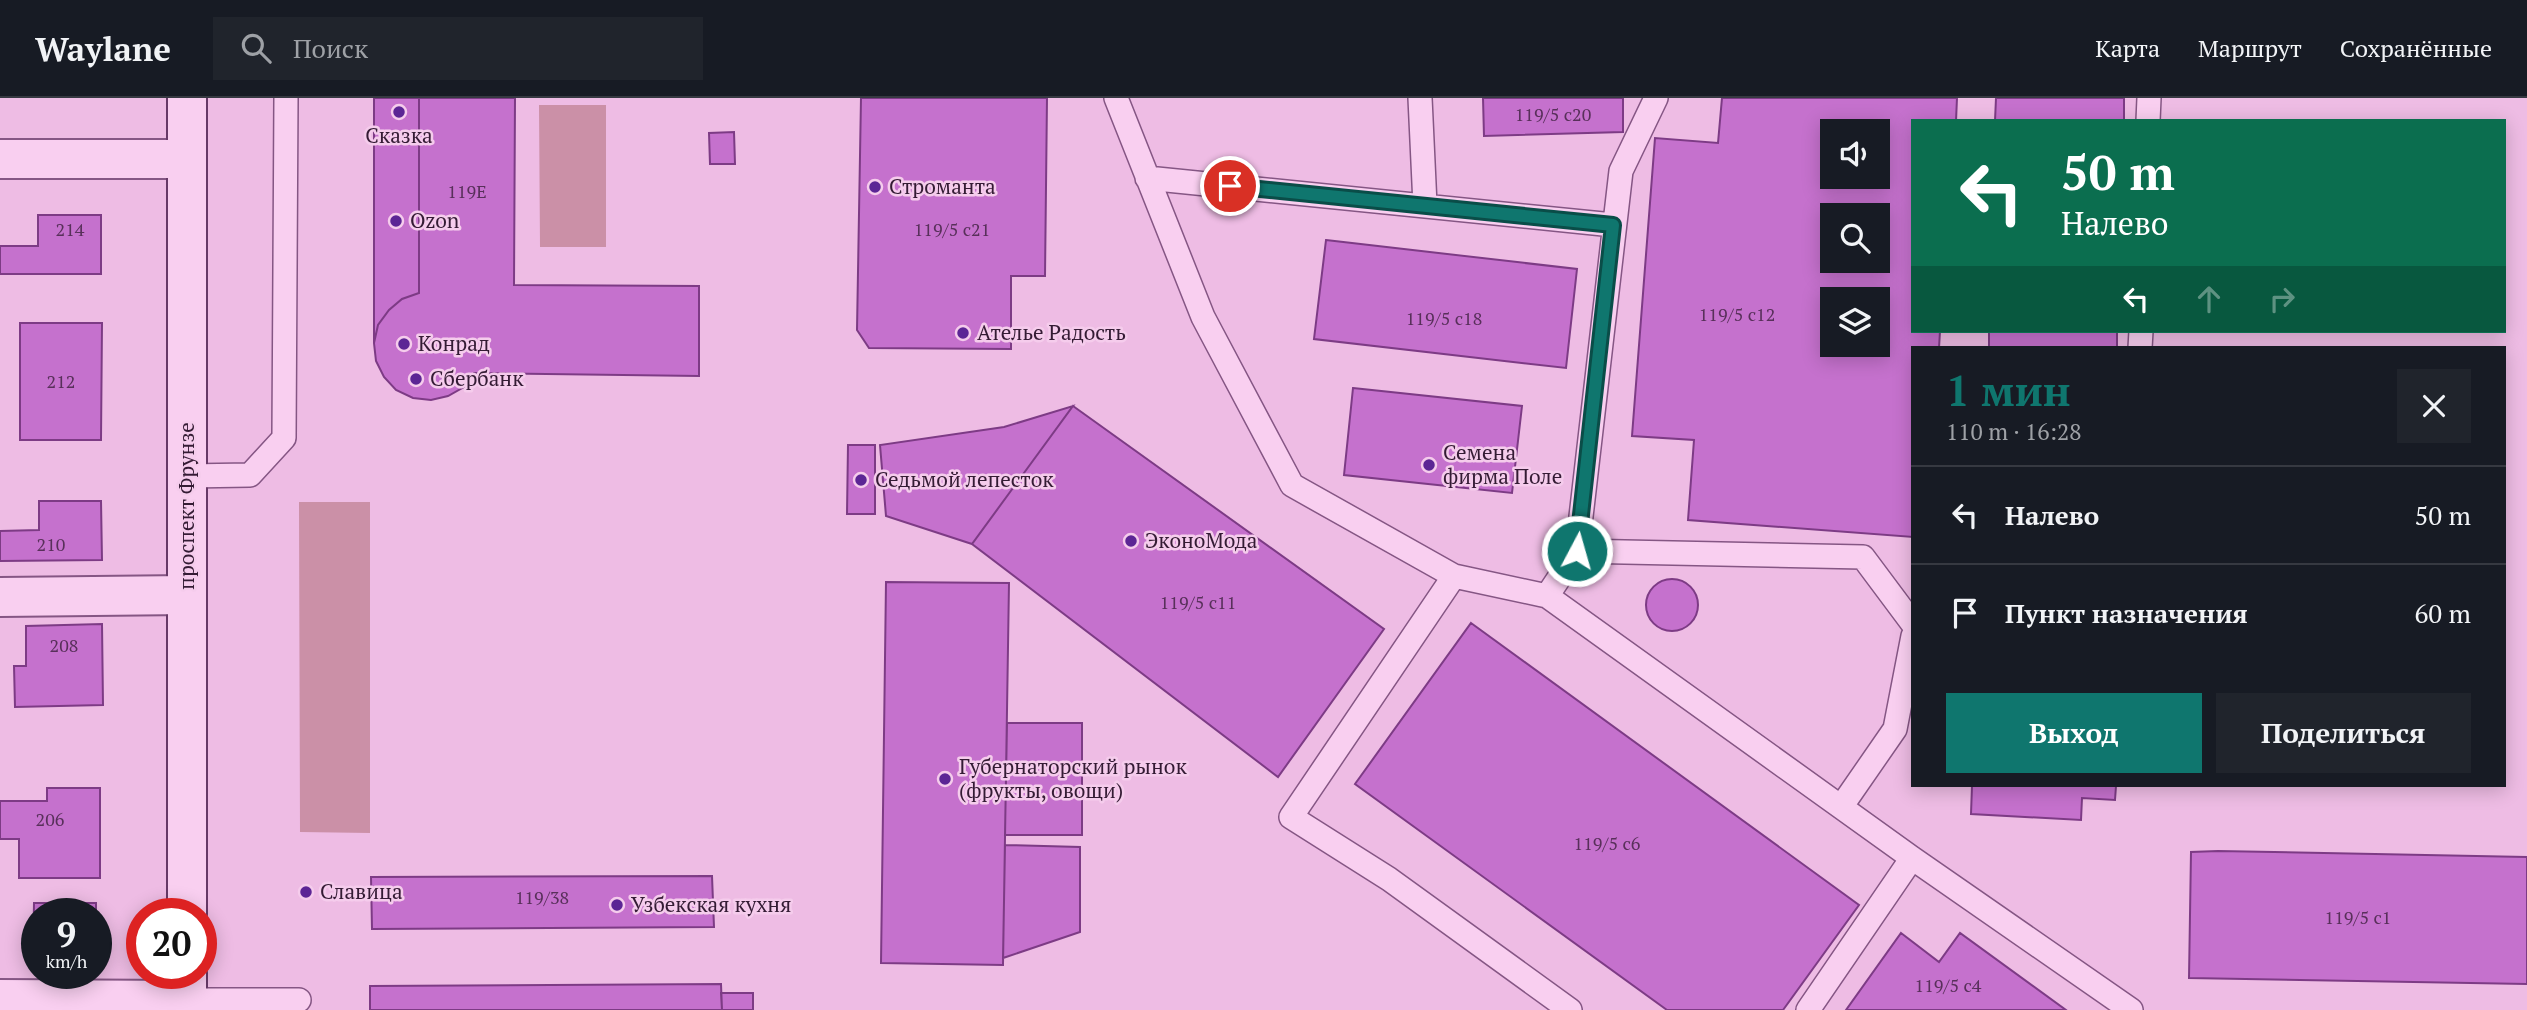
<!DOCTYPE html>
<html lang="ru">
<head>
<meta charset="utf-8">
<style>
	:root { --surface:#171b24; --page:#20242c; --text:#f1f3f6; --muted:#9ea1a6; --line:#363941; --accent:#0f766e }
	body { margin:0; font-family:"PT Serif",serif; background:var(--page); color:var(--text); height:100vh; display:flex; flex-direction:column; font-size:26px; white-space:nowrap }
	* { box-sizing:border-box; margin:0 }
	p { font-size:23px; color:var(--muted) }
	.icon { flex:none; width:38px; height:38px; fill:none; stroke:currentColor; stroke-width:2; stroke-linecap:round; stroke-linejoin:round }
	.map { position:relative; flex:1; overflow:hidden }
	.drawer { position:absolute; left:1911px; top:248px; width:595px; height:441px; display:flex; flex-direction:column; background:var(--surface); border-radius:0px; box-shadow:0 4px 18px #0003 }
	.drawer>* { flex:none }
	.banner { position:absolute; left:1911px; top:21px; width:595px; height:214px; border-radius:0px; box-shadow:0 4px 18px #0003; background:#0b6e4f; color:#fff; overflow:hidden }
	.controls { position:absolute; left:1820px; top:21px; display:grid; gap:14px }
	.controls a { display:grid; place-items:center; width:70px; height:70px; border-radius:0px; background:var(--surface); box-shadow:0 4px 18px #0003; font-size:35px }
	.speed { position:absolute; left:21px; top:800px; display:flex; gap:14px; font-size:35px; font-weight:700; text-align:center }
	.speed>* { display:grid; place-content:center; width:91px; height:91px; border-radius:50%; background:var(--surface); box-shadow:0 4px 18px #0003; line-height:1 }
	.speed small { font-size:18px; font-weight:400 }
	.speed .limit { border:10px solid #d22; background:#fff; color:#111 }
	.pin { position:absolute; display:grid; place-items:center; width:60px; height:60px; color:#fff; margin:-30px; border:4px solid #fff; border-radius:50%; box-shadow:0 2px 7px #0007 }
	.me { position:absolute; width:77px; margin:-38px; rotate:6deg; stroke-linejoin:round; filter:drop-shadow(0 0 5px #0008) }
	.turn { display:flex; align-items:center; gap:24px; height:147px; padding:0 35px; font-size:32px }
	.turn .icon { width:91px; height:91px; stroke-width:2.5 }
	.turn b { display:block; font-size:49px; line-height:60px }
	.lanes { display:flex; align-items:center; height:66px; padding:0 35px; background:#0003; justify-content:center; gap:35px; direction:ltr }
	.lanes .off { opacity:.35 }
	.round { display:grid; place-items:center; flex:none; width:74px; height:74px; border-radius:0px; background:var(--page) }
	.summary { display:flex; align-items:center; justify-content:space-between; height:119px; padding:0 35px }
	h1 { font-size:42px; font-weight:800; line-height:52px; color:var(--accent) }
	.cta { display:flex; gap:14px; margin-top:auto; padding:14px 35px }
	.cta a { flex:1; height:80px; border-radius:0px; background:var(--accent); color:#fff; font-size:28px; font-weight:800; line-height:80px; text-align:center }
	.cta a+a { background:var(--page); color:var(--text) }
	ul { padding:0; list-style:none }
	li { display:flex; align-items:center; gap:21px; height:98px; padding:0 35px; border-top:2px solid var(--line) }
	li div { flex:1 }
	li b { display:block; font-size:26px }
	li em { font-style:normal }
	header { display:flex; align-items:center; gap:42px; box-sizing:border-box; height:98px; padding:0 35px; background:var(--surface); border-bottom:2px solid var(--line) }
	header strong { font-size:33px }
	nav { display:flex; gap:38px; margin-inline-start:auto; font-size:24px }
	.search { width:490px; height:63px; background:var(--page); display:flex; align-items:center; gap:18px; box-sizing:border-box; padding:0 24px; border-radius:0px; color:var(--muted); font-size:26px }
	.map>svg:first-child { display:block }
	.green { fill:#cb90a7 }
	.building { fill:#c571cd; stroke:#7d3b85; stroke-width:2; fill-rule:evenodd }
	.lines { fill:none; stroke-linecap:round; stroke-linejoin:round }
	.lane-casing { stroke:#855684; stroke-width:26 }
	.street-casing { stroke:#855684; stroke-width:42 }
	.secondary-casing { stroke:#673967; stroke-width:42 }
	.lane { stroke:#f9cff0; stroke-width:23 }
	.street { stroke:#f9cff0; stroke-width:38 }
	.secondary { stroke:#f9cff0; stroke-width:38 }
	.route-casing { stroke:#0a4d48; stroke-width:18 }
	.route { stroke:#0f766e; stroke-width:12 }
	.poi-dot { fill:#5c2595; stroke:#f5ccec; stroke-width:2.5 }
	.labels { text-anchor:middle; stroke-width:5; stroke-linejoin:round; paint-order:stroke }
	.number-label { font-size:18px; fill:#58305a }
	.poi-label { font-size:21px; fill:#341b34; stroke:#f5ccec; text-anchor:start }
	.street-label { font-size:21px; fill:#341b34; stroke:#f5ccec }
</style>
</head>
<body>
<header>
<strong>Waylane</strong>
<div class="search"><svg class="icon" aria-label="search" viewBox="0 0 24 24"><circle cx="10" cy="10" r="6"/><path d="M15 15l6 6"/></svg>Поиск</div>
<nav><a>Карта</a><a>Маршрут</a><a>Сохранённые</a></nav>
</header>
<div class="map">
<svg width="2527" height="912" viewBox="0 0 2527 912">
	<rect width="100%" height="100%" fill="#eebce4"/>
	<!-- green -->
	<path class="green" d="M 539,7 L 606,7 L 606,149 L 540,149 Z
		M 299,404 L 370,404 L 370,735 L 300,734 Z"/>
	<!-- building -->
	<path class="building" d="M 374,0 L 419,0 L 419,195 L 402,201 L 389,212 L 378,227 L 374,245 Z
		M 419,0 L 515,0 L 514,187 L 699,188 L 699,278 L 474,275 L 464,289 L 448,298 L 431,302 L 413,300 L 396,292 L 384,279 L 376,263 L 374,245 L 378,227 L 389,212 L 402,201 L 419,195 Z
		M 861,0 L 1047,0 L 1045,178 L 1011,178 L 1011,251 L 869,250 L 857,232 Z
		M 1483,0 L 1623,0 L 1623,34 L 1484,38 Z
		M 1722,0 L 1957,0 L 1956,23 L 1913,23 L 1913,233 L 1940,233 L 1939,250 L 1913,250 L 1913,439 L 1688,422 L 1694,342 L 1632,338 L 1655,40 L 1718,45 ZM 1832,33 L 1878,33 L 1878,79 L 1832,79 ZM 1832,117 L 1878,117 L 1878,163 L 1832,163 ZM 1832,201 L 1878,201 L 1878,247 L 1832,247 Z
		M 1996,0 L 2124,0 L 2124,23 L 1995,23 Z
		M 734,34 L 735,66 L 710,66 L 709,35 Z
		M 38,117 L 101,117 L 101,176 L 0,176 L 0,148 L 38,148 Z
		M 1326,142 L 1577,171 L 1566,270 L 1314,241 Z
		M 20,225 L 102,225 L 101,342 L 20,342 Z
		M 1989,233 L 2117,233 L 2117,250 L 1989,250 Z
		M 1353,290 L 1522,308 L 1512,395 L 1344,377 Z
		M 1073,308 L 1384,531 L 1278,679 L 972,446 Z
		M 1073,308 L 972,446 L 886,418 L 880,347 L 1004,329 Z
		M 848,347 L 875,347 L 875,416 L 847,416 Z
		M 39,403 L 101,403 L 102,462 L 0,463 L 0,433 L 39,432 Z
		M1646 507a26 26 0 1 1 52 0a26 26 0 1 1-52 0Z
		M 886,484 L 1009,485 L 1003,867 L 881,865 Z
		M 1471,525 L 1859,807 L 1783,912 L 1667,912 L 1355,686 Z
		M 102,526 L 103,607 L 15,609 L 14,568 L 26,568 L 26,528 Z
		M 1007,625 L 1082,625 L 1082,737 L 1005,737 Z
		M 1972,688 L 2116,688 L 2115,702 L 2082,700 L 2081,722 L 1971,716 Z
		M 47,690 L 100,690 L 100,780 L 19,780 L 19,741 L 0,741 L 0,703 L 47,703 Z
		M 1005,747 L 1080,749 L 1080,834 L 1003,860 Z
		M 2218,753 L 2527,759 L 2527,886 L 2189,880 L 2191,754 Z
		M 712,778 L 714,829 L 372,831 L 371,779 Z
		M 34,805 L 96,805 L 96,816 L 37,816 L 37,862 L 33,862 Z
		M 1901,835 L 1939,864 L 1960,835 L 2066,912 L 1846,912 Z
		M 721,886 L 722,912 L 370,912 L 370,888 Z
		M 721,895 L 753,895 L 753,912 L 722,912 Z"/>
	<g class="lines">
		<defs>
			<path id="lane" d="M 1116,0 L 1203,219 L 1292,387 L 1454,478 L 1547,498 L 1912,760 L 2131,912
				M 1420,0 L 1425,107
				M 2148,23 L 2149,0
				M 1147,80 L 1613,127
				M 2140,250 L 2141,233
				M 187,378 L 250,377 L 284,340 L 286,0
				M 1577,453 L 1863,459 L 1913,526
				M 1454,478 L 1291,719 L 1389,781 L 1570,912
				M 1547,498 L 1577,453 L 1621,73 L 1656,0
				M 1841,709 L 1895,631 L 1913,538
				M 187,902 L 299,902
				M 1808,912 L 1912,760"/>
			<path id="street" d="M 0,61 L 187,61
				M 0,499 L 187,497
				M 0,901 L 187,902"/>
			<path id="secondary" d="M 187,0 L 187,816
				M 187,875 L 187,912"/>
		</defs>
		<!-- lane casing -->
		<use href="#lane" class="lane-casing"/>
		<!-- street casing -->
		<use href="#street" class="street-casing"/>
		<!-- secondary casing -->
		<use href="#secondary" class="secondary-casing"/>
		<!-- lane -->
		<use href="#lane" class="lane"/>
		<!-- street -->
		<use href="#street" class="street"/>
		<!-- secondary -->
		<use href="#secondary" class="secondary"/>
	</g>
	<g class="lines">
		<defs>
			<path id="route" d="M 1230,88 L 1613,127 L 1577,453"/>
		</defs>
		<!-- route casing -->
		<use href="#route" class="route-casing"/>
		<!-- route -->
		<use href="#route" class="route"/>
	</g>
	<!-- markers -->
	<g class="poi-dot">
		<circle cx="399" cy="14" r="7"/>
		<circle cx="875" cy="89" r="7"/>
		<circle cx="396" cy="123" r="7"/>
		<circle cx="963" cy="235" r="7"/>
		<circle cx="404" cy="246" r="7"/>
		<circle cx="416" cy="281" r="7"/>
		<circle cx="1429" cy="367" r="7"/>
		<circle cx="861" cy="382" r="7"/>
		<circle cx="1131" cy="443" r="7"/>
		<circle cx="945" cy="681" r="7"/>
		<circle cx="306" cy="794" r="7"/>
		<circle cx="617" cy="807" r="7"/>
	</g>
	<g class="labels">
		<!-- number labels -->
		<g class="number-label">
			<text x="1553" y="23">119/5 с20</text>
			<text x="467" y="100">119Е</text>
			<text x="70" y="138">214</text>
			<text x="952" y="138">119/5 с21</text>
			<text x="1737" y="223">119/5 с12</text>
			<text x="1444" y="227">119/5 с18</text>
			<text x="61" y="290">212</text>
			<text x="51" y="453">210</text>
			<text x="1198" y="511">119/5 с11</text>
			<text x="64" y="554">208</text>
			<text x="50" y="728">206</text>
			<text x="1607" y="752">119/5 с6</text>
			<text x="542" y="806">119/38</text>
			<text x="2358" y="826">119/5 с1</text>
			<text x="1948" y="894">119/5 с4</text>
		</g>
		<!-- poi labels -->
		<g class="poi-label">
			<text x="399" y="45" text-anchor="middle">Сказка</text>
			<text x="889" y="96">Строманта</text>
			<text x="410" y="130">Ozon</text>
			<text x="977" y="242">Ателье Радость</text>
			<text x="418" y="253">Конрад</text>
			<text x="430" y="288">Сбербанк</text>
			<text x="1443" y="362">Семена<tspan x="1443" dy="24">фирма Поле</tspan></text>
			<text x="875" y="389">Седьмой лепесток</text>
			<text x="1145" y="450">ЭконоМода</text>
			<text x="959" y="676">Губернаторский рынок<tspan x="959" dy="24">(фрукты, овощи)</tspan></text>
			<text x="320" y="801">Славица</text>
			<text x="631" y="814">Узбекская кухня</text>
		</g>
		<!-- street labels -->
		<g class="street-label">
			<text transform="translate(187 408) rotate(-90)" y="7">проспект Фрунзе</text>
		</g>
	</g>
</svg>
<div class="controls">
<a><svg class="icon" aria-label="sound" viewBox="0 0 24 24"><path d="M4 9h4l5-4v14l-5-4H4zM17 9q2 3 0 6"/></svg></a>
<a><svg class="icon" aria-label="search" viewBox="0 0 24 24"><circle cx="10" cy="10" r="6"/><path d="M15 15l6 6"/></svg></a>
<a><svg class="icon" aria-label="layers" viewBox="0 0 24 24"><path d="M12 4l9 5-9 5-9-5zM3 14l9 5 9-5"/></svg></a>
</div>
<div class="speed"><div>9<small>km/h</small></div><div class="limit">20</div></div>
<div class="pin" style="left:1230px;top:88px;background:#d93025"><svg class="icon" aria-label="arrive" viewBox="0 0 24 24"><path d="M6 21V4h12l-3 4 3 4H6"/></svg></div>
<svg class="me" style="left:1577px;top:453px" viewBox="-20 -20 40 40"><circle r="17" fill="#0f766e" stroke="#fff" stroke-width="3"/><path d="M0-11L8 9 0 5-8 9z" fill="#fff"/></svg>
<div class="banner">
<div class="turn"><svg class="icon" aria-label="left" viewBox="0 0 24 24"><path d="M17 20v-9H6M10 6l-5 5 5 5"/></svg><div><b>50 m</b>Налево</div></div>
<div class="lanes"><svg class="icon" aria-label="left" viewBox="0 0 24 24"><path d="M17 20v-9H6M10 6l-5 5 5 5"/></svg><svg class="icon off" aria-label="ahead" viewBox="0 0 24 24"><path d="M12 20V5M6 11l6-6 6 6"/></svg><svg class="icon off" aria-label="right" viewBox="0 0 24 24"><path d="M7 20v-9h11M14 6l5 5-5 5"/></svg></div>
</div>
<section class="drawer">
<div class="summary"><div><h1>1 мин</h1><p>110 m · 16:28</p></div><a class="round"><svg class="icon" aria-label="close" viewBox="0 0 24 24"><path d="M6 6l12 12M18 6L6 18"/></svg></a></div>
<ul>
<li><svg class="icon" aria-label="left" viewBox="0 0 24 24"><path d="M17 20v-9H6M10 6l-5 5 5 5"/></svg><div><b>Налево</b></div><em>50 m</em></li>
<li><svg class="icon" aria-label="arrive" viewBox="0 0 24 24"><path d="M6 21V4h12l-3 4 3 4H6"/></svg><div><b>Пункт назначения</b></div><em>60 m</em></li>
</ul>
<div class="cta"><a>Выход</a><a>Поделиться</a></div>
</section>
</div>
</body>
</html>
